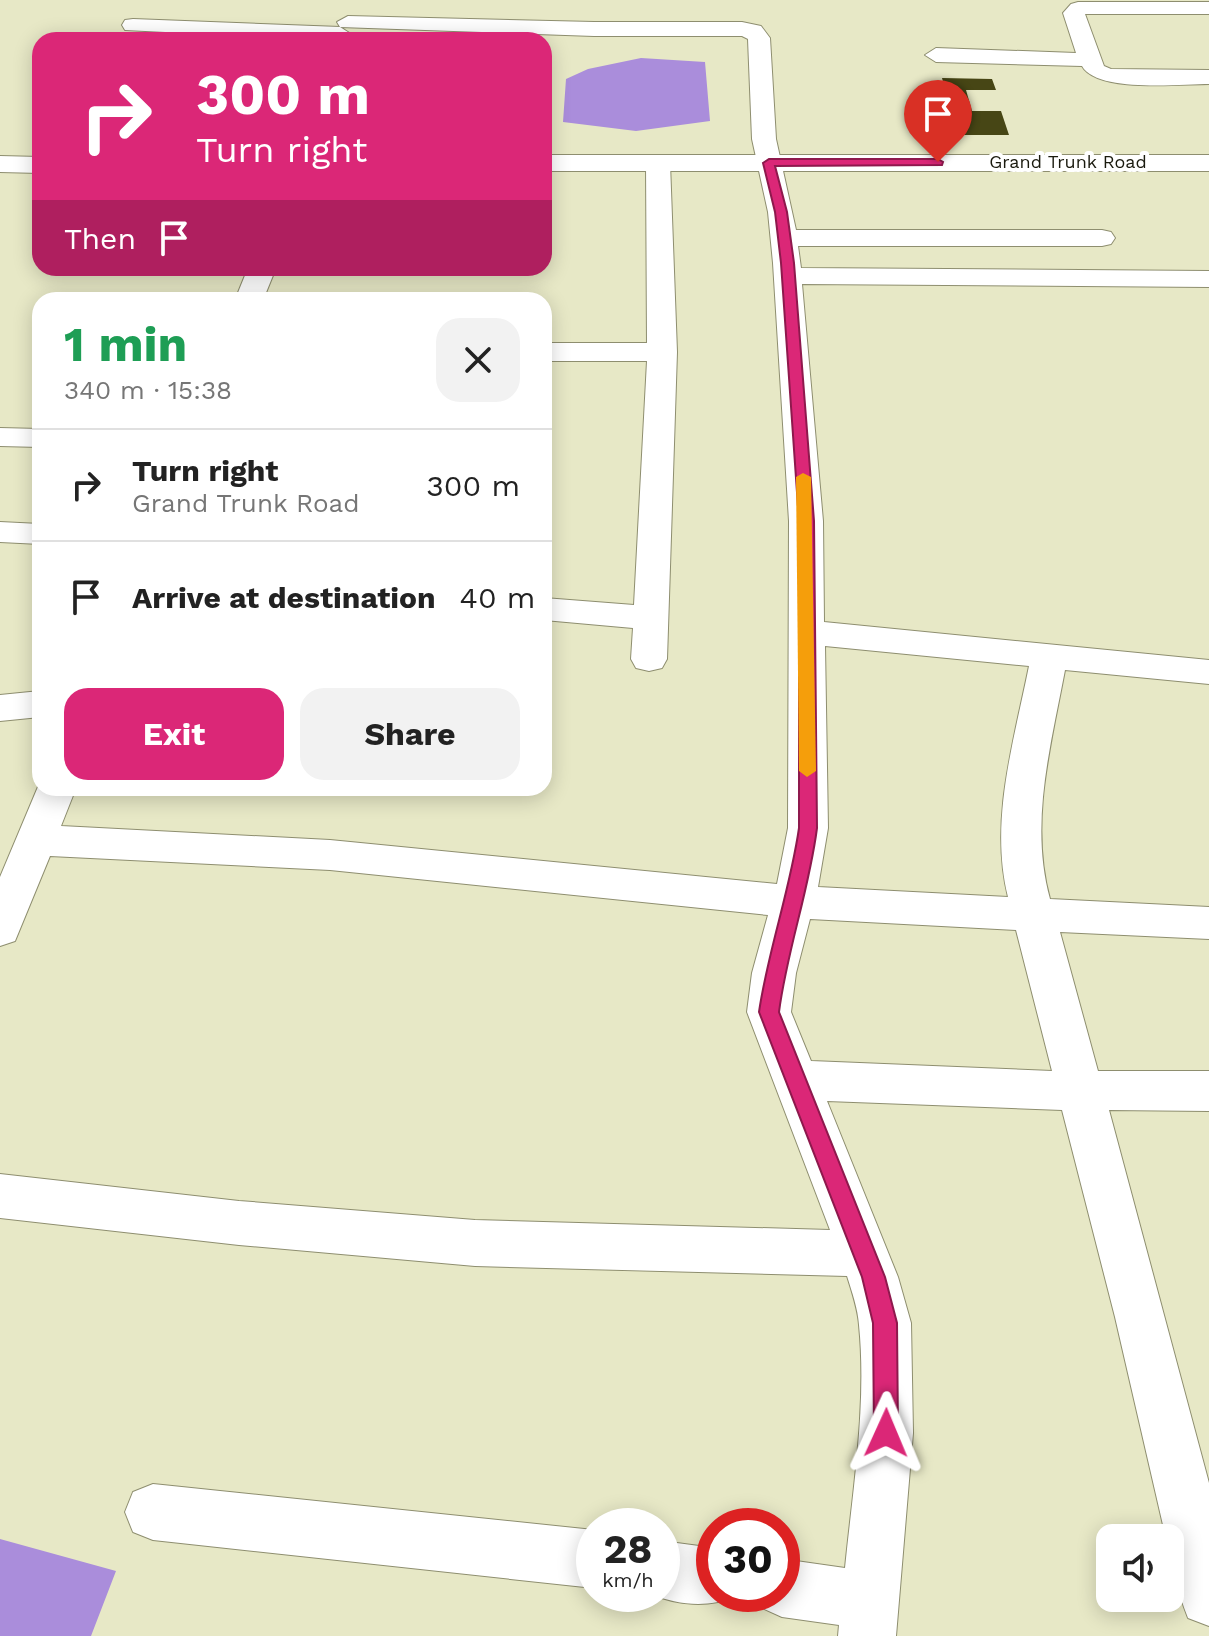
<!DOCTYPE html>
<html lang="en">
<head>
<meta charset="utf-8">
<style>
	:root { --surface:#fff; --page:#f2f2f2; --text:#222; --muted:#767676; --line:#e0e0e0; --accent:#db2777 }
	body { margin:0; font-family:"Work Sans",sans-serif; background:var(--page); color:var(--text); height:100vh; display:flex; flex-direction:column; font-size:30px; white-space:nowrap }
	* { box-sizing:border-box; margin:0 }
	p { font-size:26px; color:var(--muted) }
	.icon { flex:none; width:44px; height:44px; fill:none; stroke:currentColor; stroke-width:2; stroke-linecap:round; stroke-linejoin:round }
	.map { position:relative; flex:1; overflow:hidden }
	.panel { position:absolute; left:32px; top:292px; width:520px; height:504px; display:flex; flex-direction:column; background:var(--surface); border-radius:24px; box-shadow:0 4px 20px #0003 }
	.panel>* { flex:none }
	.hud { position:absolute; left:32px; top:32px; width:520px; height:244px; border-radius:24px; box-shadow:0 4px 20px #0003; background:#db2777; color:#fff; overflow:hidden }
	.buttons { position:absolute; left:1096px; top:1524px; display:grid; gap:16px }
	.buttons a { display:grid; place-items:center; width:88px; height:88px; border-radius:16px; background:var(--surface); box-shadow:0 4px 20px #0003; font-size:40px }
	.speed { position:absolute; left:576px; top:1508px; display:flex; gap:16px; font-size:40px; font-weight:700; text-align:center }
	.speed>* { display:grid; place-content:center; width:104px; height:104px; border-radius:50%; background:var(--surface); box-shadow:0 4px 20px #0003; line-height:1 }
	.speed small { font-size:20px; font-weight:400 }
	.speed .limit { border:12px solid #d22; background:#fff; color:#111 }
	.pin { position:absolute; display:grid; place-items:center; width:68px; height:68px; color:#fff; margin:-82px -34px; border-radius:50% 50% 50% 0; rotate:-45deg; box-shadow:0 0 8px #0007 }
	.pin .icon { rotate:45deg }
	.me { position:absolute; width:88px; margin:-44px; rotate:1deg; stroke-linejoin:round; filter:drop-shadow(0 0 6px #0008) }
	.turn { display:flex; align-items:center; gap:28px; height:168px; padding:0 32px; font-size:36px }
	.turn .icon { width:104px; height:104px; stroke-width:2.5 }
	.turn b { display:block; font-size:56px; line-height:68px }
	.then { display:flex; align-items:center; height:76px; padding:0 32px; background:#0003; gap:16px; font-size:30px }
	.round { display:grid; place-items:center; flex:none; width:84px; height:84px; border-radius:24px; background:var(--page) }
	.overview { display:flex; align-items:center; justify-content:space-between; height:136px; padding:0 32px }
	h1 { font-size:48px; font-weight:700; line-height:60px; color:#1e9e55 }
	.action { display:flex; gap:16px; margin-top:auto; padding:16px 32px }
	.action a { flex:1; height:92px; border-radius:24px; background:var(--accent); color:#fff; font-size:32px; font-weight:700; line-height:92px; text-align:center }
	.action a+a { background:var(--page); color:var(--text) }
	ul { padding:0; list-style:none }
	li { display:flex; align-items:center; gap:24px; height:112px; padding:0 32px; border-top:2px solid var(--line) }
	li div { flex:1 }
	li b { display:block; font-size:30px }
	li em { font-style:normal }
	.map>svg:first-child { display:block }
	.water { fill:#aa8ddb }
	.building { fill:#474615 }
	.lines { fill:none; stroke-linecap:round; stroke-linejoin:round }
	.street-casing { stroke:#8e8e6f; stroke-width:2 }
	.primary-casing { stroke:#8e8e6f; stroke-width:2 }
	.street { fill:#fff; fill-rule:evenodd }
	.primary { fill:#fff; fill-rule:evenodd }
	.route { fill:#db2777; stroke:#8e194d; stroke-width:2 }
	.slow { fill:#f59e0b }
	.labels { text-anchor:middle; stroke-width:8; stroke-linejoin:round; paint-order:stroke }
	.far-street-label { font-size:18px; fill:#1a1a0e; stroke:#fff }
</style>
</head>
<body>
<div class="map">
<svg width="1209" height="1636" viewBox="0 0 1209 1636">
	<rect width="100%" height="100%" fill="#e7e8c6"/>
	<!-- water -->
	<path class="water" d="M 641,58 L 705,62 L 710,121 L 636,131 L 563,122 L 566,79 L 588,69 Z
		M 0,1539 L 116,1571 L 91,1636 L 0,1636 Z"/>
	<!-- building -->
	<path class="building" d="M 942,78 L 992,79 L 996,90 L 966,90 L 972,111 L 1001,111 L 1009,135 L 958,135 Z"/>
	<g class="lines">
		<defs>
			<path id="street" d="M 1078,2 L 1209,2 L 1209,14 L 1085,14 L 1104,66 L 1111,69 L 1209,70 L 1209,84 C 1180,84 1097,93 1082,66 L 936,62 L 925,55 L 936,48 L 1076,53 L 1063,13 L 1071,4 Z
				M 348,16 L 594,22 L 742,22 L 761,26 L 770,38 L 776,139 L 796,230 L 1102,230 L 1111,232 L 1115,238 L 1111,244 L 1102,246 L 798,246 L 801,268 L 1209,271 L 1209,287 L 802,284 L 823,521 L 824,622 L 1209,660 L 1209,684 L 1065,670 C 1051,745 1029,823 1050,899 L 1209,907 L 1209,939 L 1060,932 L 1098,1071 L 1209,1071 L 1209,1111 L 1109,1110 L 1209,1483 L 1209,1626 L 1188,1618 C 1178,1592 1170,1565 1170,1538 L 1166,1538 L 1115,1317 L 1062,1110 L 827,1101 L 898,1277 L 911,1323 L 913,1433 L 896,1636 L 838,1636 L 839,1625 L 782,1617 L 762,1608 L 756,1594 L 782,1594 L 782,1559 L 845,1568 C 853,1488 867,1405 859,1325 C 858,1309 852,1292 847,1276 L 475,1266 L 239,1245 L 0,1218 L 0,1174 L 239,1201 L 475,1220 L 830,1230 L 747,1012 L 752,973 L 768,915 L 330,870 L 50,856 L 15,941 L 0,946 L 0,877 L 40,782 L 40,788 L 76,788 L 61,826 L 330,840 L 777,884 L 788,828 L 789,521 L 773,263 L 768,212 L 752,139 L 748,39 L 742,36 L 594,36 L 340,27 L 337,22 ZM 825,646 L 1029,666 C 1014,741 989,821 1008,897 L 818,887 L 828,828 ZM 810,919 L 1016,930 L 1052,1071 L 811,1061 L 791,1012 L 796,973 Z
				M 133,19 L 340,27 L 351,34 L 348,39 L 328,40 L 125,30 L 122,25 L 125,20 Z
				M 658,156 L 667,158 L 670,163 L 677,352 L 667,659 L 662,668 L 649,671 L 636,668 L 631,659 L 633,628 L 544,620 L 544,598 L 634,605 L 647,361 L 544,361 L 544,343 L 647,343 L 646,163 L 649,158 Z
				M 248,268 L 276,268 L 263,300 L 235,300 Z
				M 0,428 L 40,429 L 40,447 L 0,446 Z
				M 0,522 L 40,524 L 40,544 L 0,542 Z
				M 40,691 L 40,717 L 0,721 L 0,695 Z
				M 153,1484 L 594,1530 L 594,1588 L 153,1540 L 133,1532 L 125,1512 L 133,1492 Z
				M 662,1541 L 714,1548 L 714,1594 L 736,1594 L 734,1597 C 708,1608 677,1605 651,1594 L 662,1594 Z"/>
			<path id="primary" d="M 544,155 L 1209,155 L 1209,171 L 544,171 Z
				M 0,156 L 40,157 L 40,173 L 0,172 Z"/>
		</defs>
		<!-- street casing -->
		<use href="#street" class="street-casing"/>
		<!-- primary casing -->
		<use href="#primary" class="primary-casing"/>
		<!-- street -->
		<use href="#street" class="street"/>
		<!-- primary -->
		<use href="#primary" class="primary"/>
	</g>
	<!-- route -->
	<path class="route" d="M 938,159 L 943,162 L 942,165 L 775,166 L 787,212 L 794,263 L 814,521 L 817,828 C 809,891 787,950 779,1012 L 885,1277 L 897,1323 L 898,1433 L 895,1442 L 886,1445 L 877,1442 L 874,1433 L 873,1323 L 862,1277 L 759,1012 C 768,950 790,891 799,828 L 799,521 L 781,263 L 775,212 L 763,163 L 769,159 Z"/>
	<!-- slow -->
	<path class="slow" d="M 803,473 L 811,477 L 816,771 L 807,777 L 799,771 L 796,477 Z"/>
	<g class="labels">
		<!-- far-street labels -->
		<g class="far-street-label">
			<text x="1068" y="168">Grand Trunk Road</text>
		</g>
	</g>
</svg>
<div class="buttons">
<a><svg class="icon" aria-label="sound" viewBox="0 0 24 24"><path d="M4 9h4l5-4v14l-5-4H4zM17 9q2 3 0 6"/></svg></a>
</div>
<div class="speed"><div>28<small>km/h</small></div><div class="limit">30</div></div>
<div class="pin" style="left:938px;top:162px;background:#d93025"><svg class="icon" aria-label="arrive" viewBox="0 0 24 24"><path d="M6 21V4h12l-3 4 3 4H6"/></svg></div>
<svg class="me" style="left:886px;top:1433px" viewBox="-20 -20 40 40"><path d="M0-17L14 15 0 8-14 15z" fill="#db2777" stroke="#fff" stroke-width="4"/></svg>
<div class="hud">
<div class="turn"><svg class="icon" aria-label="right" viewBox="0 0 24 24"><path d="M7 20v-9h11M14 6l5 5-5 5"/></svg><div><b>300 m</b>Turn right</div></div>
<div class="then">Then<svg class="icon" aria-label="arrive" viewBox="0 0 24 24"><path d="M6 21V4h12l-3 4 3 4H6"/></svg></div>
</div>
<section class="panel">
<div class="overview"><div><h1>1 min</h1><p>340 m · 15:38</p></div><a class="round"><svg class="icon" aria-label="close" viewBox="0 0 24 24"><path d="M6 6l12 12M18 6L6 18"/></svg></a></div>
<ul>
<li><svg class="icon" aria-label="right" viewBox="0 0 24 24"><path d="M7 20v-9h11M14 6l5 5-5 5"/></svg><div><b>Turn right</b><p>Grand Trunk Road</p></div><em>300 m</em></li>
<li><svg class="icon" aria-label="arrive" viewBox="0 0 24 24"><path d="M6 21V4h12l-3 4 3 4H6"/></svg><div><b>Arrive at destination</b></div><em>40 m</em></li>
</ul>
<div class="action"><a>Exit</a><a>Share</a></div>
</section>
</div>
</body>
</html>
